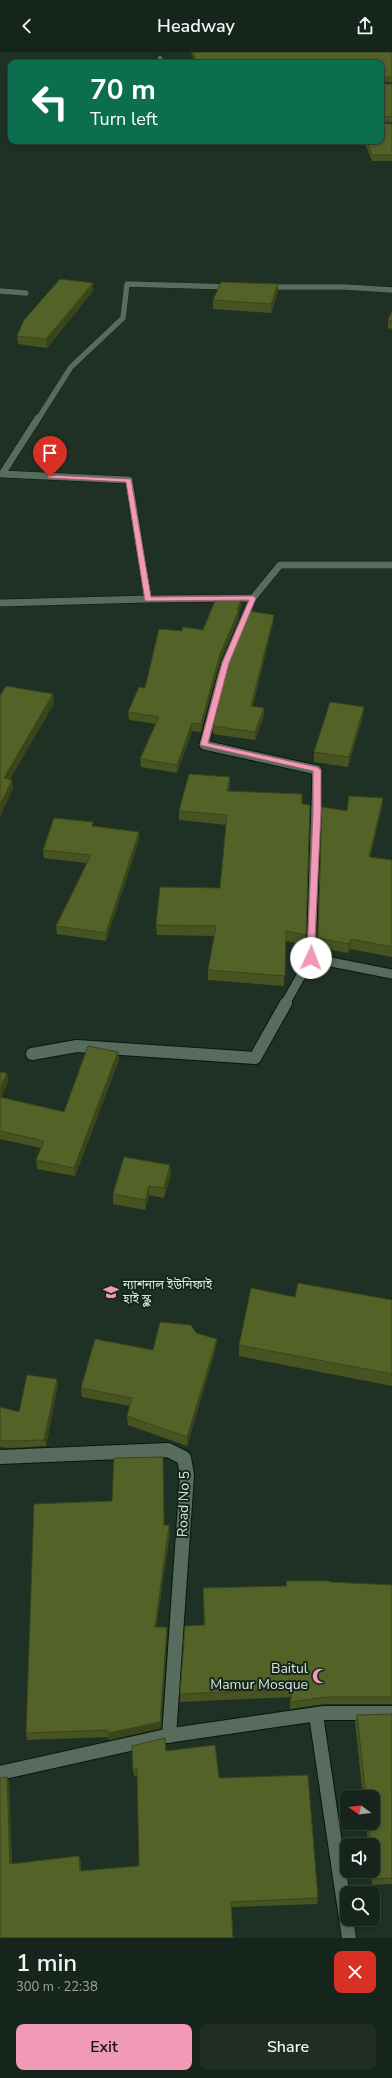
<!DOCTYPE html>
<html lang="en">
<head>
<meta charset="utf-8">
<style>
	:root { --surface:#16251b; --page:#1f2d24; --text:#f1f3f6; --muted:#9ea5a3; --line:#35423a; --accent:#f09ab7 }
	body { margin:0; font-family:"Nunito Sans","Noto Sans Bengali",sans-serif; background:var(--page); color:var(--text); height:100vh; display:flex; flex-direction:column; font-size:15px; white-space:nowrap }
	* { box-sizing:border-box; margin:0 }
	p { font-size:13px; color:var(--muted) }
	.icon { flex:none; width:22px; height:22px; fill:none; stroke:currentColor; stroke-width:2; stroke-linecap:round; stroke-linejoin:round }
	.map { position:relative; height:1886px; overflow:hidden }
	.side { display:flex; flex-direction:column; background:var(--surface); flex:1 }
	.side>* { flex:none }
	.banner { position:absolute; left:8px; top:8px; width:376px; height:84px; border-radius:8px; box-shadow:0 2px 6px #0003,0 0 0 1px var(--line); background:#0b6e4f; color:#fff; overflow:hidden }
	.needle { width:26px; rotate:284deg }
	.controls { position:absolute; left:340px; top:1738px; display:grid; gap:8px }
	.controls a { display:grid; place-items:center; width:40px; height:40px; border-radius:8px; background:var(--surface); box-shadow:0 2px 6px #0003,0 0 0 1px var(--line); font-size:20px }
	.pin { position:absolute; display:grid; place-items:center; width:34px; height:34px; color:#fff; margin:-41px -17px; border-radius:50% 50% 50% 0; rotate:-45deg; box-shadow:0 0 4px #0007 }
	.pin .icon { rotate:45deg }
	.me { position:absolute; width:44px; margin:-22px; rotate:2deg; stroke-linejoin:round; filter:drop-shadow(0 0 3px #0008) }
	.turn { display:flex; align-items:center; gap:14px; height:84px; padding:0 16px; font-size:18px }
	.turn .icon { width:52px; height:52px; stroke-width:2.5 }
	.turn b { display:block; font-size:28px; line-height:34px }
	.round { display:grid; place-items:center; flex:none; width:42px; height:42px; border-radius:8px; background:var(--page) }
	.summary { display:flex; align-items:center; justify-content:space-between; height:68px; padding:0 16px }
	h1 { font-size:24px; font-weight:600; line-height:30px }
	.cta { display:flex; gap:8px; margin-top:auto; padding:8px 16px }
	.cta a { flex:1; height:46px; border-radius:8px; background:var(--accent); color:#111; font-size:16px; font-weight:600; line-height:46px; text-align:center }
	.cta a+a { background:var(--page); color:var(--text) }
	header { display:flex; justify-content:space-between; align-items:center; height:52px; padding:0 16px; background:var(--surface); font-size:18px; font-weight:600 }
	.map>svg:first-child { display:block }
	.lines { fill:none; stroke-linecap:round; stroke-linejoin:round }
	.minor-far5-casing { stroke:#07180d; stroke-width:5.5 }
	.minor-far4-casing { stroke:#07180d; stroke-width:6 }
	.minor-far3-casing { stroke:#07180d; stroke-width:8 }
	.minor-far2-casing { stroke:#07180d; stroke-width:11 }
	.minor-far1-casing { stroke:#07180d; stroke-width:14 }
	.minor-casing { stroke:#07180d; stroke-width:16 }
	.minor-far5 { stroke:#586c5d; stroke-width:4.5 }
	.minor-far4 { stroke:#586c5d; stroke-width:5.5 }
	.minor-far3 { stroke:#586c5d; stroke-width:7 }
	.minor-far2 { stroke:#586c5d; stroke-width:9 }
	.minor-far1 { stroke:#586c5d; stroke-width:12 }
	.minor { stroke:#586c5d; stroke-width:14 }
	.wall { fill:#475422 }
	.shaded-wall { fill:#3a451b }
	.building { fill:#536227; stroke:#3a451b }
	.route { fill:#f09ab7; stroke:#9c6477 }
	.labels { text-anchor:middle; stroke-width:4; stroke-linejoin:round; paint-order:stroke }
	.poi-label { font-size:12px; fill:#dae5dc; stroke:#14271a; text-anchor:start }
	.near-street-label { font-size:14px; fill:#dae5dc; stroke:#14271a }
	.near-poi-label { font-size:14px; fill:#dae5dc; stroke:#14271a; text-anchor:end }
</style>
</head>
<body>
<header><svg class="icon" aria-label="back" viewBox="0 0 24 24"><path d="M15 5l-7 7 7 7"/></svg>Headway<svg class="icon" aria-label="share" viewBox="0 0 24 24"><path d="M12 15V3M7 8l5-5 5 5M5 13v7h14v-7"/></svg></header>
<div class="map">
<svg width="392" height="1886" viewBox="0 0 392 1886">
	<rect width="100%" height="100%" fill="#1e3124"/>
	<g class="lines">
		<defs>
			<path id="minor-far5" d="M 160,6 L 163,11"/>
			<path id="minor-far4" d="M 264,235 L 345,235 L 392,238
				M 0,239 L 26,241
				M 38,367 L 71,315 L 123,266 L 127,232 L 232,235"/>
			<path id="minor-far3" d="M 38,366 L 2,422 L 129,428 L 148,547 L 253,546
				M 0,551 L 148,547
				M 221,625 L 225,611 L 253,546 L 280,513 L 392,513"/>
			<path id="minor-far2" d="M 222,624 L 204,693 L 317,718 L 311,906 L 285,952
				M 311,906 L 392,922"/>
			<path id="minor-far1" d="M 32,1002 L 77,994 L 255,1006 L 286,951"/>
			<path id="minor" d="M 0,1405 L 168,1398 L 184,1406 L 187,1423 L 169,1684
				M 316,1663 L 349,1886
				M 0,1721 L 166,1684 L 324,1661 L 392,1661"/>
		</defs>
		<!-- minor-far5 casing -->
		<use href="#minor-far5" class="minor-far5-casing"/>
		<!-- minor-far4 casing -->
		<use href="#minor-far4" class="minor-far4-casing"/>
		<!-- minor-far3 casing -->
		<use href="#minor-far3" class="minor-far3-casing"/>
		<!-- minor-far2 casing -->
		<use href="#minor-far2" class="minor-far2-casing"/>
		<!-- minor-far1 casing -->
		<use href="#minor-far1" class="minor-far1-casing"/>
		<!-- minor casing -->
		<use href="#minor" class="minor-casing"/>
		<!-- minor-far5 -->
		<use href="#minor-far5" class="minor-far5"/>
		<!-- minor-far4 -->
		<use href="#minor-far4" class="minor-far4"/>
		<!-- minor-far3 -->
		<use href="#minor-far3" class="minor-far3"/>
		<!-- minor-far2 -->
		<use href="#minor-far2" class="minor-far2"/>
		<!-- minor-far1 -->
		<use href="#minor-far1" class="minor-far1"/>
		<!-- minor -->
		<use href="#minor" class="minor"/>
	</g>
	<!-- wall -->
	<path class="wall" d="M 191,0 L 392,0 L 392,30 L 381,30 L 381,11 L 195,11 Z
		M 381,32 L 392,32 L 392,70 L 381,70 Z
		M 392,72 L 392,109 L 372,109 L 364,89 L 381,89 Z
		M 93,231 L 93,239 L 47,296 L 18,292 L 17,284 Z
		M 278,240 L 271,261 L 213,257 L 213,248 Z
		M 392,259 L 392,277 L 388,276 L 388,268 Z
		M 242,547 L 241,555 L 239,560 L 239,566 L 220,610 L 201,680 L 192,679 L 177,721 L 141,715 L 140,707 L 156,672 L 129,668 L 128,660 L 182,579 L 203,578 Z
		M 274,563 L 273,571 L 253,654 L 264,656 L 264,664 L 255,688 L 213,682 L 213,674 Z
		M 363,664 L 348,715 L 314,710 L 314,700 Z
		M 230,725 L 230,735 L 229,739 L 302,752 L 306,883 L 305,893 L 285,889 L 284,934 L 208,928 L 208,918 L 215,884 L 157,883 L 156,873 L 220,836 L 227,773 L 179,768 L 179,759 Z
		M 383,746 L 382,755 L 370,805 L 392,808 L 392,905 L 350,897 L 348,901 L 317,895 L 322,755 L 347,759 Z
		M 93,774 L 139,788 L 106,889 L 57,882 L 56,874 L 87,811 L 44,806 L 43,798 Z
		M 118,1000 L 119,1008 L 75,1124 L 37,1117 L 36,1108 L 41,1096 L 0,1087 L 0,1020 L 7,1021 L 8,1030 L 1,1045 L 64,1060 Z
		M 171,1122 L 164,1146 L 149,1143 L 145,1158 L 113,1152 L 113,1142 Z
		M 295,1245 L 392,1248 L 392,1334 L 239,1304 L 239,1293 Z
		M 196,1281 L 217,1287 L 216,1296 L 187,1394 L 128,1373 L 127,1364 L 130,1354 L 82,1345 L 81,1336 L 153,1298 Z
		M 58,1333 L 46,1394 L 9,1396 L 0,1395 L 0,1355 L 19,1360 Z
		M 164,1473 L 169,1473 L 170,1481 L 156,1575 L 167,1575 L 167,1582 L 161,1676 L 109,1688 L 108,1685 L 27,1688 L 26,1681 Z
		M 286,1529 L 392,1533 L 392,1652 L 324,1652 L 290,1657 L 290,1645 L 180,1650 L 180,1642 L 204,1573 L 203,1536 L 286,1534 Z
		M 392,1662 L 392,1832 L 372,1833 L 371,1819 L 373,1819 L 373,1793 L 368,1793 L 366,1771 L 373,1771 L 373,1745 L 363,1745 L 355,1670 L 357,1663 Z
		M 166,1699 L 219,1726 L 318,1846 L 317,1852 L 231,1855 L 0,1886 L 7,1725 L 9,1731 L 12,1812 L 79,1804 L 81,1810 L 81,1819 L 139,1814 L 137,1724 L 134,1724 L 133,1718 Z"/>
	<!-- shaded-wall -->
	<path class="shaded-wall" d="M 93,231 L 93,239 L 47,296 L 46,287 Z
		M 278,232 L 278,240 L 271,261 L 271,252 Z
		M 242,547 L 241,555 L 239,560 L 239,566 L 220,610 L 201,680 L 201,672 L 220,602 Z
		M 274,563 L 273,571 L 251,662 L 251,654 Z
		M 53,642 L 54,652 L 5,736 L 4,726 Z
		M 364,655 L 363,664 L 348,715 L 349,705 Z
		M 264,656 L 264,664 L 255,688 L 255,680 Z
		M 192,671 L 192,679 L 177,721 L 177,713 Z
		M 230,725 L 230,735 L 227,749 L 227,739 Z
		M 12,728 L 13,737 L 0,765 L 0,753 Z
		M 383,746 L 382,755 L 368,814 L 369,805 Z
		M 139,780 L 139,788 L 106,889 L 106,881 Z
		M 351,887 L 350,897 L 348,901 L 349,892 Z
		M 118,1000 L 119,1008 L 75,1124 L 74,1116 Z
		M 7,1021 L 8,1030 L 0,1048 L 0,1036 Z
		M 170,1113 L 171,1122 L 164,1146 L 164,1136 Z
		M 149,1134 L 149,1143 L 145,1158 L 145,1148 Z
		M 217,1287 L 216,1296 L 187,1394 L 187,1385 Z
		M 57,1327 L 58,1333 L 46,1394 L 44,1388 Z
		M 169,1473 L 170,1481 L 155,1583 L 155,1575 Z
		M 167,1575 L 167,1582 L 161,1676 L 109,1688 L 108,1681 Z
		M 7,1725 L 9,1731 L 12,1818 L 10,1812 Z
		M 79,1804 L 81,1810 L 81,1825 L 80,1819 Z"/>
	<!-- building -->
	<path class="building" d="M 193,0 L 392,0 L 392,25 L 381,25 L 381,11 L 196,11 Z
		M 381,32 L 392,32 L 392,65 L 381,64 Z
		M 381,71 L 392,72 L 392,103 L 372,103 L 367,89 L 381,89 Z
		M 60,227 L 93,231 L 46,287 L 17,284 L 24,268 Z
		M 221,230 L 278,232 L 271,252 L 213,248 Z
		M 392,259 L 392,269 L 388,268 Z
		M 217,544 L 242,547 L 237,558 L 239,558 L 220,602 L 201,672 L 192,671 L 177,713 L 140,707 L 159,665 L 128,660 L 139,635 L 145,636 L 159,577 L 182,579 L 183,575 L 203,578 Z
		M 249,559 L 274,563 L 251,654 L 264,656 L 255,680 L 213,674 L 230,605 Z
		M 6,634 L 53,642 L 4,726 L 12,728 L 0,753 L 0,644 Z
		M 330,650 L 364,655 L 349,705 L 314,700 Z
		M 189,722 L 230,725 L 227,739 L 302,742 L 302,752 L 310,753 L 306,883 L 286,879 L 285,924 L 208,918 L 216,874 L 156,873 L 160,835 L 220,836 L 227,763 L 179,759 Z
		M 349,744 L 383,746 L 369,805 L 392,808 L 392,895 L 351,887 L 349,892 L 318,886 L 322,755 L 347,759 Z
		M 54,766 L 93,770 L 92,774 L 139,780 L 106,881 L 56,874 L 91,803 L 43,798 Z
		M 88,994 L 118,1000 L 74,1116 L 36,1108 L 44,1089 L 0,1079 L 0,1045 L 64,1060 Z
		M 0,1020 L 7,1021 L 0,1036 Z
		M 124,1105 L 170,1113 L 164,1136 L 149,1134 L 145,1148 L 113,1142 Z
		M 298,1231 L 392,1248 L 392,1322 L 239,1293 L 251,1236 L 295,1245 Z
		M 160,1270 L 191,1273 L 196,1281 L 217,1287 L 187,1385 L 127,1364 L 132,1346 L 81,1336 L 95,1287 L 153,1298 Z
		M 27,1323 L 57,1327 L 44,1388 L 8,1389 L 0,1388 L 0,1355 L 19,1360 Z
		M 163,1405 L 164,1473 L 169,1473 L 155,1575 L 167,1575 L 160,1670 L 108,1681 L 108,1678 L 26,1681 L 34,1452 L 112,1449 L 114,1406 Z
		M 286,1529 L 329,1529 L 330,1530 L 392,1533 L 392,1645 L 325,1645 L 291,1650 L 291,1637 L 180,1642 L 185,1574 L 205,1573 L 203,1536 L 287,1534 Z
		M 392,1662 L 392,1826 L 375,1827 L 373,1812 L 373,1793 L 371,1793 L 368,1771 L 373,1771 L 373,1745 L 366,1745 L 357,1663 Z
		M 165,1686 L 166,1699 L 215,1693 L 219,1726 L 308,1723 L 318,1846 L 231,1850 L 233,1886 L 0,1886 L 0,1726 L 7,1725 L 10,1812 L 79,1804 L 80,1819 L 139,1814 L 137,1717 L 133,1718 L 132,1694 Z"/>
	<!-- route -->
	<path class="route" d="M 48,423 L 131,427 L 151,545 L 253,544 L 256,546 L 229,611 L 208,691 L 317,715 L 321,718 L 321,760 L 314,908 L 311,909 L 307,906 L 313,760 L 313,719 L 200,693 L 222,611 L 249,548 L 145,549 L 126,430 L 50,426 L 48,426 Z"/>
	<!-- icons -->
	<defs>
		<symbol id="school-bare" viewBox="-9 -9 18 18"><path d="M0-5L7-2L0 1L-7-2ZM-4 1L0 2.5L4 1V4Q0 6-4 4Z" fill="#f09ab7" stroke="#14271a" stroke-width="2.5" paint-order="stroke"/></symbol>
		<symbol id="mosque-bare" viewBox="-9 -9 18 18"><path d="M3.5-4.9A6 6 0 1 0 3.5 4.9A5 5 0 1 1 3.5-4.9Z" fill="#f09ab7" stroke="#14271a" stroke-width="2.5" paint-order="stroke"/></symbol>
	</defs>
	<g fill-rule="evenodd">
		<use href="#school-bare" x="100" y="1229" width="22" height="22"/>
		<use href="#mosque-bare" x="309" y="1613" width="22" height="22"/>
	</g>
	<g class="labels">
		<!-- poi labels -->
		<g class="poi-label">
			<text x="123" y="1237">ন্যাশনাল ইউনিফাই<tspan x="123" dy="14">হাই স্কুল</tspan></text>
		</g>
		<!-- near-street labels -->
		<g class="near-street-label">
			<text transform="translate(183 1452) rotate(-88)" y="5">Road No 5</text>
		</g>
		<!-- near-poi labels -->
		<g class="near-poi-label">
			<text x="308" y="1621">Baitul<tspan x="308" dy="16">Mamur Mosque</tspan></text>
		</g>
	</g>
</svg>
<div class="controls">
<a><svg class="needle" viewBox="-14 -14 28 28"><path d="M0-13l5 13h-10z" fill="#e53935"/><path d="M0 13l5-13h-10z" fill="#9ea5a3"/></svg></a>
<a><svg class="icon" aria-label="sound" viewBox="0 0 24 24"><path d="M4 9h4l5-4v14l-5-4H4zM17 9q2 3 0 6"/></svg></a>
<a><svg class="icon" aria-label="search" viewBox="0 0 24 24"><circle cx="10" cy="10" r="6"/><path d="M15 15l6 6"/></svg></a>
</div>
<div class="pin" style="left:50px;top:425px;background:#d93025"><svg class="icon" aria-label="arrive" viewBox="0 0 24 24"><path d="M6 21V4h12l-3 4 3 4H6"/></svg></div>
<svg class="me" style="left:311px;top:906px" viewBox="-20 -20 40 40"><circle r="19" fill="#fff"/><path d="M0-13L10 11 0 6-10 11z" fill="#f09ab7"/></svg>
<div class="banner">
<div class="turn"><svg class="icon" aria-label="left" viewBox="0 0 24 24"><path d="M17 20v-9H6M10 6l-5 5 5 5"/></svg><div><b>70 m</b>Turn left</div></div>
</div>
</div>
<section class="side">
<div class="summary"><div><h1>1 min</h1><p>300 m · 22:38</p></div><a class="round" style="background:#d93025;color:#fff"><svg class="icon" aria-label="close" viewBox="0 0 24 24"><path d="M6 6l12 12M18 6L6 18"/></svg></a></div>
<div class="cta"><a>Exit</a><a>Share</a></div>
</section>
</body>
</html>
